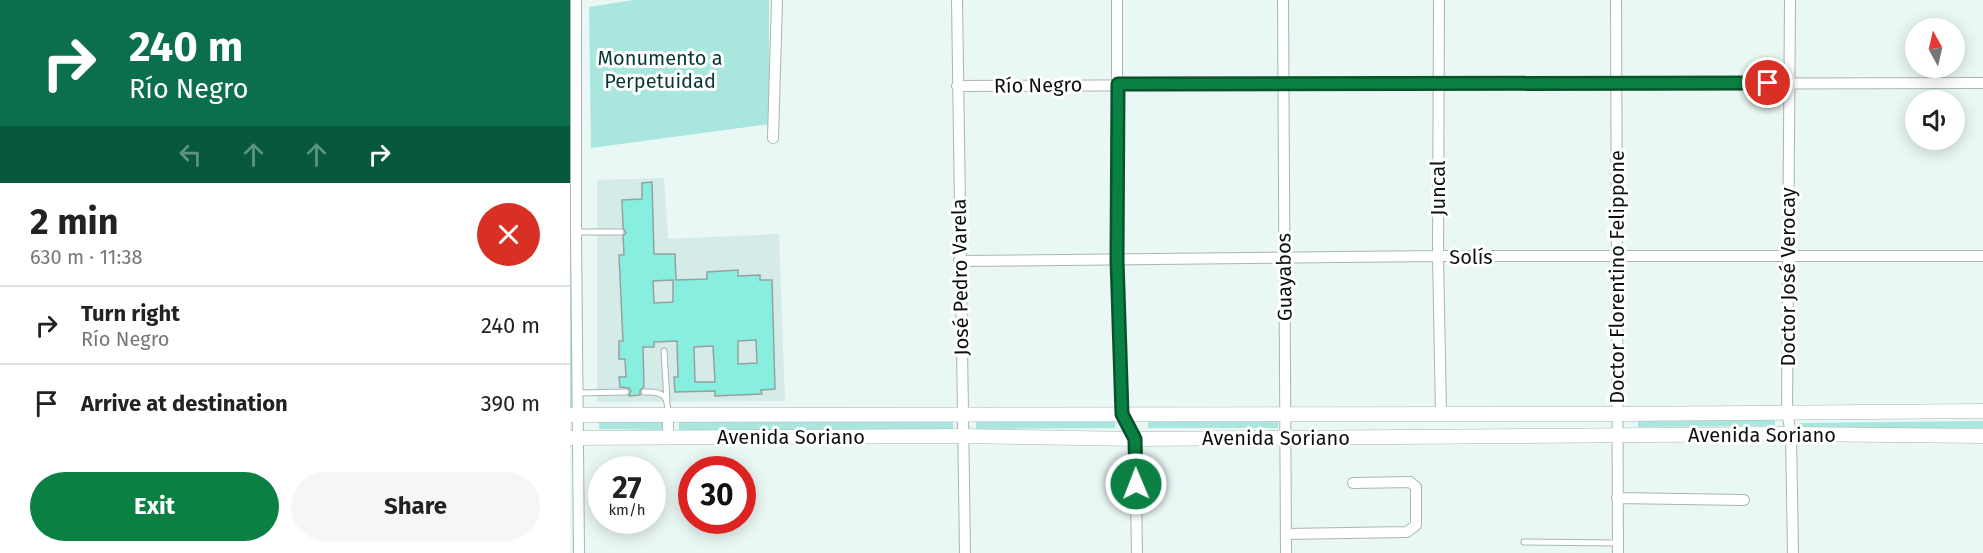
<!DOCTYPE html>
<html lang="en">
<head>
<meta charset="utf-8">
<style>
	:root { --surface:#fff; --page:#f6f6f6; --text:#222; --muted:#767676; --line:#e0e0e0; --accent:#0b8043 }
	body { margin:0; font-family:"Fira Sans",sans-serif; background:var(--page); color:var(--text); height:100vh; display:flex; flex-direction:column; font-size:22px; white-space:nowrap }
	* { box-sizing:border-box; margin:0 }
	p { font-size:20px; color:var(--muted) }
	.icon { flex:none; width:33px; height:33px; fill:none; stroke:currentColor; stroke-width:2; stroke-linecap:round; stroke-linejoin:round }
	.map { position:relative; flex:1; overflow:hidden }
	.sheet { display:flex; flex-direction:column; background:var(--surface); width:570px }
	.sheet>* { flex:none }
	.guide { background:#0b6e4f; color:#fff; overflow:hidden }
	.needle { width:39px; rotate:352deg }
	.controls { position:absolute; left:1335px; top:18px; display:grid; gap:12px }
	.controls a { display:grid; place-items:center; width:60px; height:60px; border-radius:50%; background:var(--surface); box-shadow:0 3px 15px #0003; font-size:30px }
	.speed { position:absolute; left:18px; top:456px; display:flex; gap:12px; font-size:30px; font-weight:700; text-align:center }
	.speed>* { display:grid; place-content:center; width:78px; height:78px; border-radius:50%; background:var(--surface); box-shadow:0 3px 15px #0003; line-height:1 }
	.speed small { font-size:15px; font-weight:400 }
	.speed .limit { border:9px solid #d22; background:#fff; color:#111 }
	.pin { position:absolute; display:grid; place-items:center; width:51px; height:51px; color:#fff; margin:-26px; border:3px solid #fff; border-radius:50%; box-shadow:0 2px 6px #0007 }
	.me { position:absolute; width:66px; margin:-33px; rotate:359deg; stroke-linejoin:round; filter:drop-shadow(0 0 4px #0008) }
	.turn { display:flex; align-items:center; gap:21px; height:126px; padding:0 30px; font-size:27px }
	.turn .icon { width:78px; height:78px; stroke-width:2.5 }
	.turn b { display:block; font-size:42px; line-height:51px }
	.lanes { display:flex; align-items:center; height:57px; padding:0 30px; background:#0003; justify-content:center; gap:30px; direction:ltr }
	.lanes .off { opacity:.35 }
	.round { display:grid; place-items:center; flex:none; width:63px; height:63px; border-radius:32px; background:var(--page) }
	.head { display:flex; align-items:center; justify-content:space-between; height:102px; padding:0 30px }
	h1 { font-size:36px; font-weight:700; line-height:45px }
	.cta { display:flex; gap:12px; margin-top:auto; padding:12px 30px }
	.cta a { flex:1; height:69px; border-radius:36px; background:var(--accent); color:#fff; font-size:24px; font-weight:700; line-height:69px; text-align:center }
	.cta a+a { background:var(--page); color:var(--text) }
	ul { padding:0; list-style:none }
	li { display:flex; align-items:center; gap:18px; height:78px; padding:0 30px; border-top:2px solid var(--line) }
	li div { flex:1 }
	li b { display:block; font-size:22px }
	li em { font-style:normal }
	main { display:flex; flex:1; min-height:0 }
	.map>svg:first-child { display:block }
	.built { fill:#d4ebe7 }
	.green { fill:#a9e7de }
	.building { fill:#87eee0; stroke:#95a2a0; stroke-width:1.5; fill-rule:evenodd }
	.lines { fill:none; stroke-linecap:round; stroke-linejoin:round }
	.service-casing { stroke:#a9b6b4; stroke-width:7 }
	.minor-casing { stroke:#a9b6b4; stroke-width:12 }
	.tertiary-casing { stroke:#a9b6b4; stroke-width:15 }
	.service { stroke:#fff; stroke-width:5 }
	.minor { stroke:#fff; stroke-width:10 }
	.tertiary { stroke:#fff; stroke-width:14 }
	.route-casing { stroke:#07532c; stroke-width:15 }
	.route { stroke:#0b8043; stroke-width:10 }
	.labels { text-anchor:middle; stroke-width:6; stroke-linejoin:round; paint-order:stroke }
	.park-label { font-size:20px; fill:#063934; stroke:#fff }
	.street-label { font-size:20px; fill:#0b0f0e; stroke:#fff }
</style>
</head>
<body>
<main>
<section class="sheet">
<div class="guide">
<div class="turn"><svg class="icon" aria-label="right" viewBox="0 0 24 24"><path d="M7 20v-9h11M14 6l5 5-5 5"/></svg><div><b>240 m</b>Río Negro</div></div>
<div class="lanes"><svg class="icon off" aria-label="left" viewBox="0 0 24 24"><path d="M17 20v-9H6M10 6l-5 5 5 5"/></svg><svg class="icon off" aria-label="ahead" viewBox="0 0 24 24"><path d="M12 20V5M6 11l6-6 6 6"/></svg><svg class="icon off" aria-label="ahead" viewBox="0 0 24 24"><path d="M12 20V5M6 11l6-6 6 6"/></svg><svg class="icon" aria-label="right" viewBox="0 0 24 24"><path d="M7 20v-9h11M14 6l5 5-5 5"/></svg></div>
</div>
<div class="head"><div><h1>2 min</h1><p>630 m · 11:38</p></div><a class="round" style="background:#d93025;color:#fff"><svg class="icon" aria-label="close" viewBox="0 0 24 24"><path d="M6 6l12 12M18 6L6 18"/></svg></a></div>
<ul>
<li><svg class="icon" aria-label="right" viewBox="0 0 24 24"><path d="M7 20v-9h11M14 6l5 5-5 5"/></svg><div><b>Turn right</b><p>Río Negro</p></div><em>240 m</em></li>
<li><svg class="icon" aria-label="arrive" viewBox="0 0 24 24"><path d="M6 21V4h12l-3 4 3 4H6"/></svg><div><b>Arrive at destination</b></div><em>390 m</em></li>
</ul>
<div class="cta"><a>Exit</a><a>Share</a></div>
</section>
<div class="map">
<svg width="1413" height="553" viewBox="0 0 1413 553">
	<rect width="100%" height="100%" fill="#e9f7f5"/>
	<!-- built -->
	<path class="built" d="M 94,178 L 98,239 L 209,234 L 215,401 L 27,402 L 27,180 Z"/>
	<!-- green -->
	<path class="green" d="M 63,0 L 199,0 L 199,124 L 21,148 L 19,7 Z
		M 0,161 L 5,403 L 0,408 Z
		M 1205,418 L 1205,426 L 1068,427 L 1068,420 Z
		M 383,420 L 383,429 L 109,432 L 109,422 Z
		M 545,420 L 545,428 L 406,429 L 406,421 Z
		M 578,420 L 708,420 L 708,428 L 578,428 Z
		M 29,421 L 97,422 L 97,430 L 29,429 Z
		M 1413,421 L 1413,428 L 1229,430 L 1229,423 Z"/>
	<!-- building -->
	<path class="building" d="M 82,182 L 84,254 L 105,254 L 106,280 L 137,279 L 137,272 L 168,270 L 168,276 L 190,275 L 190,280 L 202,280 L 205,389 L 191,390 L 192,394 L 145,396 L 145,391 L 105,392 L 104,377 L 108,377 L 107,341 L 84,342 L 84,347 L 73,347 L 74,387 L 70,390 L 70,395 L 59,396 L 61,391 L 59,388 L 50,387 L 49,377 L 56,377 L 55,359 L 49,359 L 49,341 L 53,341 L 49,255 L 54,255 L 53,236 L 56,233 L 53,228 L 52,200 L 72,199 L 72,183 ZM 103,280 L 103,302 L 84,303 L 83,281 ZM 186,340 L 187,363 L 168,364 L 168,341 ZM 143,346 L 145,382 L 125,382 L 124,347 Z"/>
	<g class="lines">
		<defs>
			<path id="service" d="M 6,232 L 51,232
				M 94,351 L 97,400
				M 74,392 C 93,391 98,395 98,414
				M 9,393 L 56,392
				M 954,542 L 1048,543"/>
			<path id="minor" d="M 6,0 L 6,232 L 9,553
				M 387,0 L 395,553
				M 547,0 L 547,259 L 552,414
				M 713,0 L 716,553
				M 869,0 L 868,256 L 871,413
				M 1046,0 L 1048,553
				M 1220,0 L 1217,412 L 1221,434 L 1223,553
				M 387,86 L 1413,83
				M 203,138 L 207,0
				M 389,261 L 868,256 L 1413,256
				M 98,416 L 98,438
				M 565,439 L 567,553
				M 1047,498 L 1174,500
				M 716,534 L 837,532 L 846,525 L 846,487 L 840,482 L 783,483"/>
			<path id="tertiary" d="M 0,415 L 1047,414 L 1413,411
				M 0,438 L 393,436 L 565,439 L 1221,434 L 1413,436"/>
		</defs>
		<!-- service casing -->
		<use href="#service" class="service-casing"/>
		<!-- minor casing -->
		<use href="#minor" class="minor-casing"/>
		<!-- tertiary casing -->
		<use href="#tertiary" class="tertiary-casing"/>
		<!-- service -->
		<use href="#service" class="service"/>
		<!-- minor -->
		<use href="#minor" class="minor"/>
		<!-- tertiary -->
		<use href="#tertiary" class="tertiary"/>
	</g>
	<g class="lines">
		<defs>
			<path id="route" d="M 566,484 L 565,439 L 552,414 L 547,260 L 548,84 L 1198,83"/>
		</defs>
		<!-- route casing -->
		<use href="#route" class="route-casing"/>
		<!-- route -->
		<use href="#route" class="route"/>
	</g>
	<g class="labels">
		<!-- park labels -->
		<g class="park-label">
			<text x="90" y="65">Monumento a<tspan x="90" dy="23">Perpetuidad</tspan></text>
		</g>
		<!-- street labels -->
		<g class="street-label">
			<text transform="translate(468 85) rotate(-1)" y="7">Río Negro</text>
			<text transform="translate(868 188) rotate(-90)" y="7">Juncal</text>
			<text x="901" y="264">Solís</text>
			<text transform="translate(390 277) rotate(-91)" y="7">José Pedro Varela</text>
			<text transform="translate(714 277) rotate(-91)" y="7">Guayabos</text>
			<text transform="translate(1047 277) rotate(-90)" y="7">Doctor Florentino Felippone</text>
			<text transform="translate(1218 277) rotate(-90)" y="7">Doctor José Verocay</text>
			<text x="1192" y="442">Avenida Soriano</text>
			<text x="221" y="444">Avenida Soriano</text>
			<text x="706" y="445">Avenida Soriano</text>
		</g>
	</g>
</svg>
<div class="controls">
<a><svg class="needle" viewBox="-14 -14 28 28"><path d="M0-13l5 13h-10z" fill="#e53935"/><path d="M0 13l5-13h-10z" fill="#767676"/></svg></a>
<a><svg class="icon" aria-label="sound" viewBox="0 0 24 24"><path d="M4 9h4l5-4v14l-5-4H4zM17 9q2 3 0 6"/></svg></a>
</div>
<div class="speed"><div>27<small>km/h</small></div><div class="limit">30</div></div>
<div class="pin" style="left:1198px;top:83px;background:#d93025"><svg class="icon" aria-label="arrive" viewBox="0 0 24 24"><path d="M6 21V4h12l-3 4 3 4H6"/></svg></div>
<svg class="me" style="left:566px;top:484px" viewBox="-20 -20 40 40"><circle r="17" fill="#0b8043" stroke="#fff" stroke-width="3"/><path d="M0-11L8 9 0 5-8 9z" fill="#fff"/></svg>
</div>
</main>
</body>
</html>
